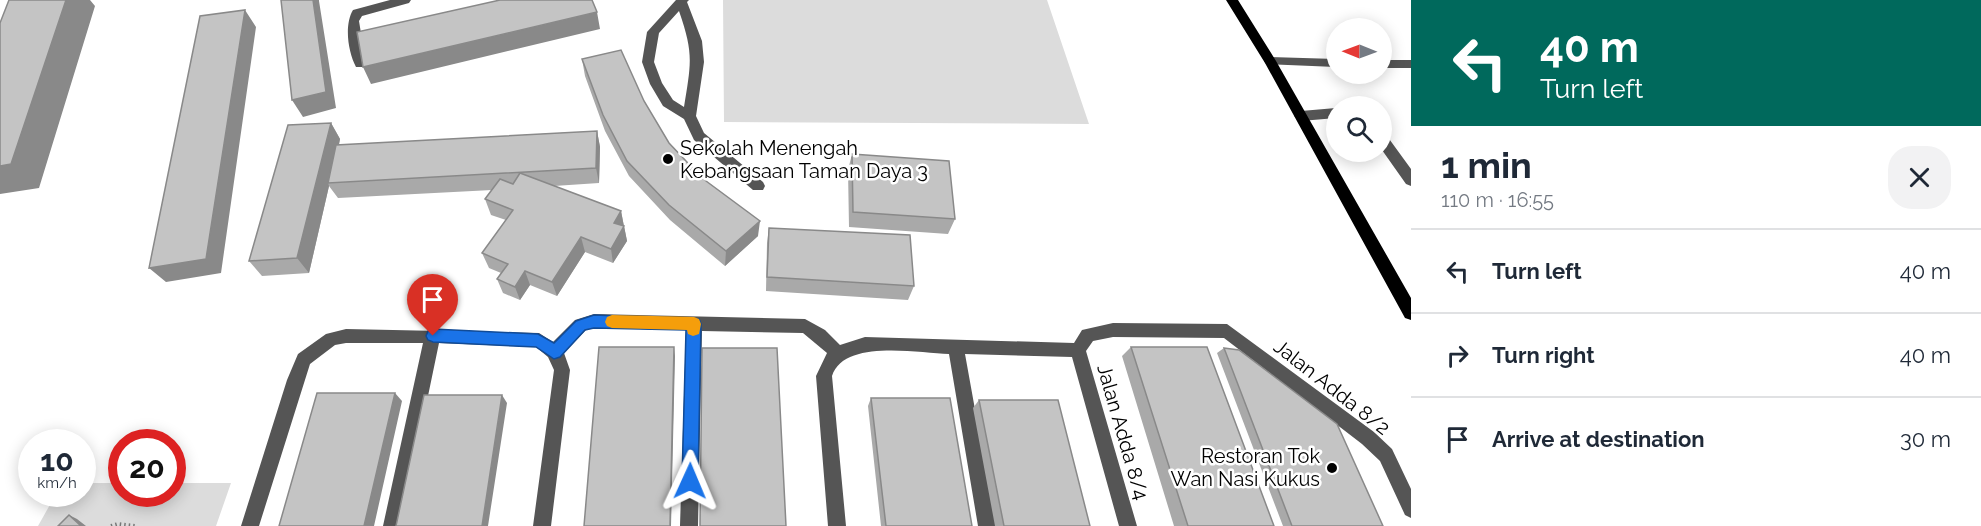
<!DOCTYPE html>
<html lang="en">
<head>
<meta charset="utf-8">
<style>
	:root { --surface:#fff; --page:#f2f2f3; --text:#1f2937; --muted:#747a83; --line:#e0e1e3 }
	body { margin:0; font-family:Raleway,sans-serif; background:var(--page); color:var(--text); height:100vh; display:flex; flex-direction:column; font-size:22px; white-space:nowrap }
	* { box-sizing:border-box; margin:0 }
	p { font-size:20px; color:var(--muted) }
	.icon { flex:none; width:33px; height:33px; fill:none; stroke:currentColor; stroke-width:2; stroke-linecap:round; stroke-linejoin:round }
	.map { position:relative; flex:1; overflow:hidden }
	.sheet { display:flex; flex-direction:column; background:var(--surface); width:570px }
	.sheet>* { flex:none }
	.hud { background:#00695c; color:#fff; overflow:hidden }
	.needle { width:39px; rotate:271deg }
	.buttons { position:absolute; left:1326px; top:18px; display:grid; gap:12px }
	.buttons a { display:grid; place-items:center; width:66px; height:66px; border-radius:50%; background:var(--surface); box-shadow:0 3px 15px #0003; font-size:30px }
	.speed { position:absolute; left:18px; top:429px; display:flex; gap:12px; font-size:30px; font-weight:700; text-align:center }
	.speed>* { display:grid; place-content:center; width:78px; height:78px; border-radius:50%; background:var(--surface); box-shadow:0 3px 15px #0003; line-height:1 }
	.speed small { font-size:15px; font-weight:400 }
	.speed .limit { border:9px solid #d22; background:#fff; color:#111 }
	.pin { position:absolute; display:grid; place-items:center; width:51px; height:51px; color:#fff; margin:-62px -26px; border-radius:50% 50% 50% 0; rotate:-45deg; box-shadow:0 0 6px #0007 }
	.pin .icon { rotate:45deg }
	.me { position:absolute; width:66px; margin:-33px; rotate:1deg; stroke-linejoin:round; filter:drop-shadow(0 0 4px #0008) }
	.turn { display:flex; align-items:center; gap:21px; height:126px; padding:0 30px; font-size:27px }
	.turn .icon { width:78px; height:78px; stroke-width:2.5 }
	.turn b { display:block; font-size:42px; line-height:51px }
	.round { display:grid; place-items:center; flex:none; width:63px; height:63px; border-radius:24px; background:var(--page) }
	.overview { display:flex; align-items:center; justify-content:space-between; height:102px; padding:0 30px }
	h1 { font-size:36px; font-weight:700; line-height:45px }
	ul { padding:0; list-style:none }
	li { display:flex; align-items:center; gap:18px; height:84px; padding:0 30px; border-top:2px solid var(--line) }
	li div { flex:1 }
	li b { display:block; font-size:22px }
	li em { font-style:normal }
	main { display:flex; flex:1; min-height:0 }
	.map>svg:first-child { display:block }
	.green { fill:#dcdcdc }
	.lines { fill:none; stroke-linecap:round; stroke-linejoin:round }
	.path { stroke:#777; stroke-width:4; stroke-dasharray:1.5 3; stroke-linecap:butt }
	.minor { fill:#555; fill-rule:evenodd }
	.major { fill:#000; fill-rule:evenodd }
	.wall { fill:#a9a9a9 }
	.shaded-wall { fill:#898989 }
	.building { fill:#c4c4c4; stroke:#898989; stroke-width:1.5 }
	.route { fill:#1a73e8; stroke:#114b97; stroke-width:1.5 }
	.slow { fill:#f59e0b }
	.poi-dot { fill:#000; stroke:#fff; stroke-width:2 }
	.labels { text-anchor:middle; stroke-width:5; stroke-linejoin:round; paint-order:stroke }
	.poi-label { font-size:20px; fill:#000; stroke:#fff; text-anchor:start }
	.street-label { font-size:20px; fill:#000; stroke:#fff }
</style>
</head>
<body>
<main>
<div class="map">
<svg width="1411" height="526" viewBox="0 0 1411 526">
	<rect width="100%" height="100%" fill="#fff"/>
	<!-- green -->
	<path class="green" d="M 723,0 L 1047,0 L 1089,124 L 724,122 Z
		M 83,483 L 121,483 L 122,494 L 172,494 L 173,483 L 231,483 L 216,526 L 38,526 L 56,494 L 82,494 Z"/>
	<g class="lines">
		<!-- path -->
		<path class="path" d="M 111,526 L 118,524 L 135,526"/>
		<!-- minor -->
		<path class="minor" d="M 390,0 L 411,0 L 409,3 L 362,16 L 359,21 L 366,64 L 364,67 L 356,67 C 348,52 344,25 353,10 Z
			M 676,0 L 689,0 L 687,2 L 702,41 L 704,62 L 696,116 L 704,133 L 763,182 L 765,186 L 763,190 L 753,190 L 694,140 L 684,119 L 663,106 L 650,84 L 642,62 L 647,32 ZM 679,11 C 694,54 691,63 684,107 L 673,100 L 662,83 L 654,62 L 659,33 Z
			M 1270,57 L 1336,59 L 1336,67 L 1266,64 L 1264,61 L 1266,58 Z
			M 1382,60 L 1411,60 L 1411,68 L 1382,68 Z
			M 1336,108 L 1336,118 L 1301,121 L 1294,116 L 1301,111 Z
			M 1382,135 L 1387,136 L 1411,169 L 1411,186 L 1406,184 L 1382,150 Z
			M 594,314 L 805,319 L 825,330 L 840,345 L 865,337 L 1074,343 L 1082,330 L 1113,323 L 1227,324 L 1374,432 L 1392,449 L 1411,489 L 1411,518 L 1405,515 L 1380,461 L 1362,444 L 1224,338 L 1113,337 L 1093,341 L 1086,351 L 1137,526 L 1119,526 L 1072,357 L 965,354 L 996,526 L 978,526 L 949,354 C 917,353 844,339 832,376 L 846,526 L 828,526 L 816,376 L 827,353 L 803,333 L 702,331 L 698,526 L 680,526 L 686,330 L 594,328 L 586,330 L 564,353 L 570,370 L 551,526 L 533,526 L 554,370 L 548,357 L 536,347 L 439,343 L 401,526 L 383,526 L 423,343 L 346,343 L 335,345 L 310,364 L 259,526 L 241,526 L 287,380 L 298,354 L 326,334 L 346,329 L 539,333 L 553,342 L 575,320 Z"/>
		<!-- major -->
		<path class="major" d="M 1226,0 L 1238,0 L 1276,61 L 1411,298 L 1411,320 L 1405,318 L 1265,63 Z"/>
	</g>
	<!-- wall -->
	<path class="wall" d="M 582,59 L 644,101 L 669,143 L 758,236 L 725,266 L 670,220 L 629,176 L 605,131 L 585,76 Z
		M 331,123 L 340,139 L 339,145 L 597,131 L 600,147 L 599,183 L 554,186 L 621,211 L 627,241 L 613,263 L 585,252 L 557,296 L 530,285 L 520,300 L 503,293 L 497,279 L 501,273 L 489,268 L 482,253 L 506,220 L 491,215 L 485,199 L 492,190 L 338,198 L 329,186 L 309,273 L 262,276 L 249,261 Z
		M 852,154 L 955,219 L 948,234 L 849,227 L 848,170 Z
		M 769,228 L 914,286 L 908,300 L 766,291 L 767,243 Z
		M 1131,347 L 1274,526 L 1174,526 L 1122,356 Z
		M 1224,348 L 1383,526 L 1283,526 L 1217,353 Z
		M 871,398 L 972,526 L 881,526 L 868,406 Z
		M 979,400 L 1090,526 L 995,526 L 973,408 Z"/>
	<!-- shaded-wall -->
	<path class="shaded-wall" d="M 66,0 L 90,0 L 95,6 L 39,188 L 0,194 L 0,166 Z
		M 313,0 L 319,0 L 319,1 L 336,108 L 303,117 L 292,100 Z
		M 245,10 L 256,27 L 221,273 L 166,282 L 149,268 Z
		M 597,12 L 600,29 L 371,84 L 363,67 Z
		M 331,123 L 340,139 L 330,183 L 328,183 L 329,186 L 309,273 L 297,258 Z
		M 597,131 L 600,147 L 599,183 L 596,168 Z
		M 621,211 L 624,227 L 614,223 Z
		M 760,221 L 758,236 L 725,266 L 726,251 Z
		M 624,226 L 627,241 L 613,263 L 611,249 Z
		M 581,237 L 585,252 L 557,296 L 552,282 Z
		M 525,271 L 530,285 L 520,300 L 515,287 Z
		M 674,347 L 675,356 L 671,526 L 670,526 Z
		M 395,393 L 402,401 L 374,526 L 364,526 Z
		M 502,395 L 507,403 L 488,526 L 482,526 Z
		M 69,515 L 77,519 L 86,526 L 81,526 Z"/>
	<!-- building -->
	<path class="building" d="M 9,0 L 66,0 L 11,164 L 0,166 L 0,23 Z
		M 281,0 L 313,0 L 326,92 L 292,100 Z
		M 500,0 L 592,0 L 597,12 L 363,67 L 357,32 Z
		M 245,10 L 206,259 L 149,268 L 200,16 Z
		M 621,50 L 644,101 L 669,143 L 702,178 L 760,221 L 726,251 L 669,205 L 627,161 L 603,115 L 582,59 Z
		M 331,123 L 297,258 L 249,261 L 288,125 Z
		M 597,131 L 596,168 L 328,183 L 336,145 Z
		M 852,154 L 949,161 L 955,219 L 853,212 Z
		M 520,173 L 621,211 L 614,223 L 624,226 L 611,249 L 581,237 L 552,282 L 525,271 L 515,287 L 497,279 L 508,264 L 482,253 L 513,210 L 485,199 L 500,179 L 513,184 Z
		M 769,228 L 910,235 L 914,286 L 767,277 Z
		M 599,347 L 674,347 L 670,526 L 584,526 Z
		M 1131,347 L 1207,347 L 1274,526 L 1188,526 Z
		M 702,348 L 777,348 L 786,526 L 700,526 Z
		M 1224,348 L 1239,350 L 1337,424 L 1383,526 L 1292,526 Z
		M 317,393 L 395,393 L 364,526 L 279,526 Z
		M 424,395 L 502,395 L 482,526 L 396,526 Z
		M 871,398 L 950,398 L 972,526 L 886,526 Z
		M 979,400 L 1058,400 L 1090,526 L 1004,526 Z
		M 69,515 L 81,526 L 58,526 Z"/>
	<!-- route -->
	<path class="route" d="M 594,315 L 699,319 L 701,324 L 698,481 L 696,487 L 690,489 L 685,487 L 682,481 L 686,330 L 594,328 L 585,330 L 560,357 L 554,359 L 536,347 L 433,342 L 428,340 L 426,336 L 428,331 L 433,329 L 538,334 L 554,343 L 576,321 Z"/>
	<!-- slow -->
	<path class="slow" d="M 612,315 L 694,317 L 699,319 L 701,324 L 699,334 L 693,336 L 688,334 L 687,330 L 612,328 L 607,326 L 605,322 L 607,317 Z"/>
	<!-- markers -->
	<g class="poi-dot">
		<circle cx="668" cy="159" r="6"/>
		<circle cx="1332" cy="468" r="6"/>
	</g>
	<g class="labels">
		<!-- poi labels -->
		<g class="poi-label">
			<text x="680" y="155">Sekolah Menengah<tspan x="680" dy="23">Kebangsaan Taman Daya 3</tspan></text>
			<text x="1320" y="463" text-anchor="end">Restoran Tok<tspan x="1320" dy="23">Wan Nasi Kukus</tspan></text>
		</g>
		<!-- street labels -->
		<g class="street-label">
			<text transform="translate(1332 387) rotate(38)" y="7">Jalan Adda 8/2</text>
			<text transform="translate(1123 432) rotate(74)" y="7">Jalan Adda 8/4</text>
		</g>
	</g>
</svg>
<div class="buttons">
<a><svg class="needle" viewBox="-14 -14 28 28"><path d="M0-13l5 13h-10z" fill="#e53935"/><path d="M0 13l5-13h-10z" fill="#747a83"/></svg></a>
<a><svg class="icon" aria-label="search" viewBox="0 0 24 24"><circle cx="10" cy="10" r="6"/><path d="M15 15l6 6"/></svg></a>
</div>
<div class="speed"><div>10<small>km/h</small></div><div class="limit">20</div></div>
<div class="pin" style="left:433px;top:336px;background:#d93025"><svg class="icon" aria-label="arrive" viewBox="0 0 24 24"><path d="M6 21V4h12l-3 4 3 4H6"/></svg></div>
<svg class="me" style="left:690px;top:481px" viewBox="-20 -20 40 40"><path d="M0-17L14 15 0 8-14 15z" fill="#1a73e8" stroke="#fff" stroke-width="4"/></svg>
</div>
<section class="sheet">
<div class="hud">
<div class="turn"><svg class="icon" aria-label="left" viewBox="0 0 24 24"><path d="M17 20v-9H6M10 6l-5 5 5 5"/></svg><div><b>40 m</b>Turn left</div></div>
</div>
<div class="overview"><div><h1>1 min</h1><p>110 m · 16:55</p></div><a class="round"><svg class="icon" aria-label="close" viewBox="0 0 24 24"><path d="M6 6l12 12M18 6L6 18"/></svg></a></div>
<ul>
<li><svg class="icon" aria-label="left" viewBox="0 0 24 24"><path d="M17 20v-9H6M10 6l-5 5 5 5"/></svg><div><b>Turn left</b></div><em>40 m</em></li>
<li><svg class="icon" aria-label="right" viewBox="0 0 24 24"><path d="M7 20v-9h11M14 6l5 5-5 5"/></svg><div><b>Turn right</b></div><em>40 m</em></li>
<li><svg class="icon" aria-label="arrive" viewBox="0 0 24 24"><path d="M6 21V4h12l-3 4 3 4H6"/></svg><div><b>Arrive at destination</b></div><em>30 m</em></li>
</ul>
</section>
</main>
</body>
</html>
